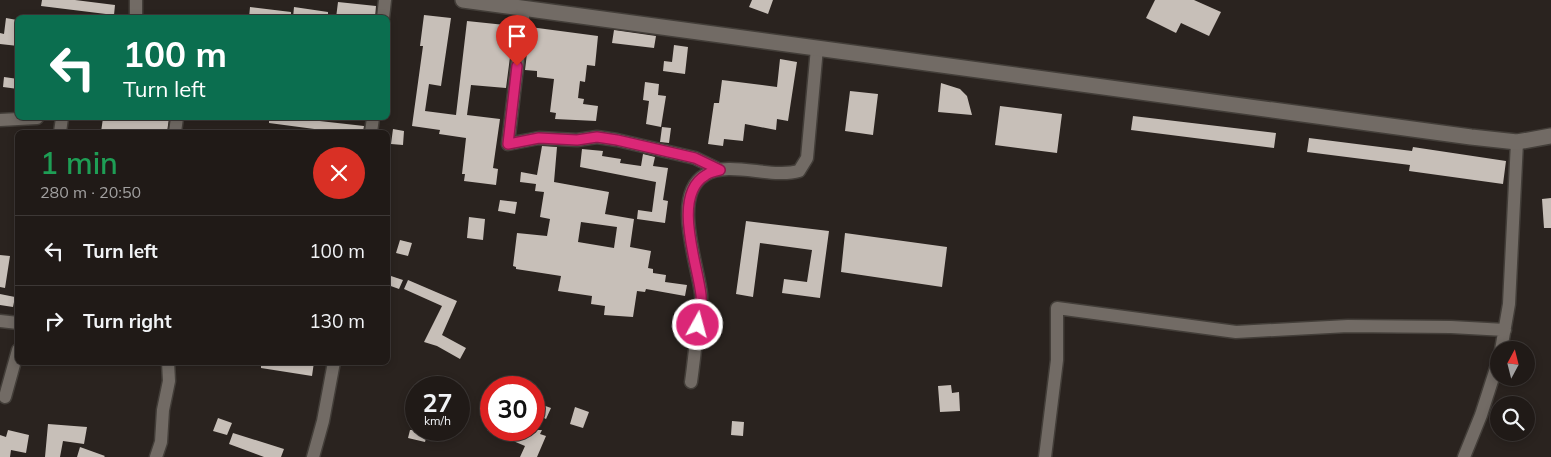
<!DOCTYPE html>
<html lang="en">
<head>
<meta charset="utf-8">
<style>
	:root { --surface:#201a17; --page:#282320; --text:#f1f3f6; --muted:#a2a1a1; --line:#3d3836 }
	body { margin:0; font-family:Mulish,sans-serif; background:var(--page); color:var(--text); height:100vh; display:flex; flex-direction:column; font-size:19px; white-space:nowrap }
	* { box-sizing:border-box; margin:0 }
	p { font-size:16px; color:var(--muted) }
	.icon { flex:none; width:28px; height:28px; fill:none; stroke:currentColor; stroke-width:2; stroke-linecap:round; stroke-linejoin:round }
	.map { position:relative; flex:1; overflow:hidden }
	.sheet { position:absolute; left:15px; top:130px; width:375px; height:235px; display:flex; flex-direction:column; background:var(--surface); border-radius:8px; box-shadow:0 2px 8px #0003,0 0 0 1px var(--line) }
	.sheet>* { flex:none }
	.guide { position:absolute; left:15px; top:15px; width:375px; height:105px; border-radius:8px; box-shadow:0 2px 8px #0003,0 0 0 1px var(--line); background:#0b6e4f; color:#fff; overflow:hidden }
	.needle { width:32px; rotate:7deg }
	.buttons { position:absolute; left:1490px; top:341px; display:grid; gap:10px }
	.buttons a { display:grid; place-items:center; width:45px; height:45px; border-radius:50%; background:var(--surface); box-shadow:0 2px 8px #0003,0 0 0 1px var(--line); font-size:25px }
	.speed { position:absolute; left:405px; top:376px; display:flex; gap:10px; font-size:25px; font-weight:700; text-align:center }
	.speed>* { display:grid; place-content:center; width:65px; height:65px; border-radius:50%; background:var(--surface); box-shadow:0 2px 8px #0003,0 0 0 1px var(--line); line-height:1 }
	.speed small { font-size:12px; font-weight:400 }
	.speed .limit { border:8px solid #d22; background:#fff; color:#111 }
	.pin { position:absolute; display:grid; place-items:center; width:42px; height:42px; color:#fff; margin:-51px -21px; border-radius:50% 50% 50% 0; rotate:-45deg; box-shadow:0 0 5px #0007 }
	.pin .icon { rotate:45deg }
	.me { position:absolute; width:55px; margin:-28px; rotate:7deg; stroke-linejoin:round; filter:drop-shadow(0 0 4px #0008) }
	.turn { display:flex; align-items:center; gap:18px; height:105px; padding:0 25px; font-size:22px }
	.turn .icon { width:65px; height:65px; stroke-width:2.5 }
	.turn b { display:block; font-size:35px; line-height:42px }
	.round { display:grid; place-items:center; flex:none; width:52px; height:52px; border-radius:26px; background:var(--page) }
	.head { display:flex; align-items:center; justify-content:space-between; height:85px; padding:0 25px }
	h1 { font-size:30px; font-weight:600; line-height:38px; color:#1e9e55 }
	ul { padding:0; list-style:none }
	li { display:flex; align-items:center; gap:15px; height:70px; padding:0 25px; border-top:1px solid var(--line) }
	li div { flex:1 }
	li b { display:block; font-size:19px }
	li em { font-style:normal }
	.map>svg:first-child { display:block }
	.building { fill:#c7bfb8; fill-rule:evenodd }
	.lines { fill:none; stroke-linecap:round; stroke-linejoin:round }
	.minor-casing { stroke:#433e39; stroke-width:15 }
	.tertiary-casing { stroke:#433e39; stroke-width:18 }
	.minor { stroke:#726b65; stroke-width:12 }
	.tertiary { stroke:#726b65; stroke-width:15 }
	.route-casing { stroke:#8e194d; stroke-width:12 }
	.route { stroke:#db2777; stroke-width:9 }
</style>
</head>
<body>
<div class="map">
<svg width="1551" height="457" viewBox="0 0 1551 457">
	<rect width="100%" height="100%" fill="#2a231f"/>
	<!-- building -->
	<path class="building" d="M 42,0 L 75,0 L 115,5 L 114,15 L 41,6 Z
		M 752,0 L 773,0 L 768,14 L 749,7 Z
		M 1155,0 L 1194,0 L 1221,12 L 1209,36 L 1181,23 L 1176,33 L 1146,18 Z
		M 338,2 L 376,6 L 375,18 L 336,18 Z
		M 250,7 L 291,12 L 291,18 L 249,18 Z
		M 294,7 L 328,12 L 328,18 L 293,18 Z
		M 424,15 L 451,18 L 441,86 L 429,84 L 425,111 L 456,115 L 467,21 L 514,26 L 506,88 L 471,85 L 467,115 L 500,119 L 493,168 L 498,169 L 496,185 L 464,181 L 465,174 L 462,174 L 466,138 L 439,134 L 440,130 L 412,126 L 423,46 L 420,46 Z
		M 6,18 L 17,20 L 15,33 L 18,33 L 18,46 L 0,44 L 0,33 L 4,34 Z
		M 530,27 L 598,36 L 595,66 L 587,65 L 585,82 L 580,81 L 578,98 L 584,99 L 583,104 L 598,106 L 596,121 L 555,119 L 556,113 L 550,112 L 554,79 L 537,77 L 537,71 L 525,70 Z
		M 614,30 L 656,36 L 654,48 L 612,43 Z
		M 674,45 L 688,47 L 685,74 L 663,71 L 664,61 L 672,62 Z
		M 780,59 L 797,62 L 788,121 L 777,119 L 776,130 L 745,124 L 743,141 L 724,139 L 723,146 L 708,144 L 714,103 L 719,103 L 722,80 L 777,87 Z
		M 4,77 L 18,79 L 18,89 L 3,87 Z
		M 645,82 L 659,84 L 658,95 L 666,96 L 661,127 L 646,124 L 649,101 L 643,100 Z
		M 941,83 L 960,89 L 967,96 L 972,115 L 938,112 Z
		M 850,91 L 878,94 L 873,135 L 845,131 Z
		M 1000,106 L 1062,114 L 1057,153 L 995,145 Z
		M 1133,116 L 1276,133 L 1274,148 L 1131,130 Z
		M 103,118 L 169,118 L 167,132 L 101,132 Z
		M 269,118 L 293,118 L 364,126 L 363,132 L 337,132 L 269,123 Z
		M 662,127 L 671,128 L 669,143 L 660,142 Z
		M 393,129 L 404,131 L 403,145 L 391,144 Z
		M 1309,138 L 1412,151 L 1413,147 L 1506,161 L 1503,184 L 1409,171 L 1410,165 L 1307,152 Z
		M 542,146 L 557,147 L 554,182 L 609,192 L 605,214 L 634,219 L 630,247 L 651,251 L 648,268 L 653,269 L 653,273 L 666,275 L 665,282 L 687,285 L 685,296 L 646,289 L 645,292 L 637,291 L 633,317 L 604,315 L 605,306 L 591,304 L 592,296 L 558,291 L 561,276 L 516,269 L 516,267 L 513,266 L 517,233 L 547,236 L 550,219 L 540,217 L 544,192 L 535,191 L 536,184 L 520,182 L 521,172 L 537,175 ZM 581,222 L 617,227 L 614,248 L 578,242 Z
		M 582,149 L 603,151 L 602,156 L 621,159 L 620,163 L 641,166 L 643,154 L 655,157 L 653,166 L 668,168 L 663,200 L 668,201 L 665,223 L 637,219 L 638,210 L 652,212 L 656,182 L 580,167 Z
		M 1551,198 L 1551,228 L 1544,228 L 1542,199 Z
		M 500,200 L 517,202 L 515,214 L 498,211 Z
		M 469,217 L 485,219 L 483,240 L 467,238 Z
		M 746,221 L 829,231 L 820,298 L 782,293 L 784,279 L 807,282 L 812,250 L 760,243 L 753,297 L 736,294 Z
		M 845,233 L 947,247 L 942,287 L 841,272 Z
		M 400,240 L 412,243 L 408,256 L 396,253 Z
		M 0,255 L 10,256 L 5,288 L 0,287 Z
		M 388,275 L 403,280 L 399,289 L 388,285 Z
		M 408,280 L 457,301 L 442,335 L 466,348 L 460,359 L 437,346 L 424,342 L 442,306 L 404,289 Z
		M 0,294 L 15,297 L 13,307 L 0,305 Z
		M 261,362 L 314,362 L 312,376 L 261,368 Z
		M 951,385 L 952,393 L 959,392 L 960,411 L 940,412 L 938,386 Z
		M 540,404 L 551,408 L 546,419 L 536,414 Z
		M 575,407 L 589,412 L 583,428 L 570,424 Z
		M 218,418 L 232,423 L 227,435 L 213,431 Z
		M 732,421 L 744,422 L 743,436 L 731,435 Z
		M 48,424 L 87,427 L 84,444 L 63,441 L 60,457 L 45,457 Z
		M 8,430 L 29,435 L 26,453 L 11,450 L 10,457 L 0,457 L 0,435 L 6,437 Z
		M 410,430 L 428,430 L 425,442 L 408,438 Z
		M 487,430 L 521,430 L 529,433 L 531,430 L 542,430 L 540,434 L 546,436 L 537,457 L 520,457 L 525,446 Z
		M 233,433 L 284,449 L 281,457 L 264,457 L 229,444 Z
		M 80,447 L 105,456 L 104,457 L 77,457 Z"/>
	<g class="lines">
		<defs>
			<path id="minor" d="M 524,8 L 508,144 L 539,138 L 577,140 L 597,137 L 617,140 L 695,158 L 720,170
				M 136,18 L 136,0
				M 383,18 L 385,0
				M 0,120 L 37,118
				M 60,132 L 62,118
				M 175,132 L 177,118
				M 371,132 L 373,118
				M 0,321 L 18,323
				M 1501,350 L 1509,304 L 1517,142
				M 691,382 C 694,361 696,341 698,321 C 699,312 702,303 701,294 C 698,264 671,195 705,175 C 729,160 771,179 799,171 L 807,158 L 817,48
				M 5,397 L 18,350
				M 156,457 L 161,442 L 163,410 L 169,381 L 168,362
				M 313,457 L 323,421 L 334,362
				M 1045,457 L 1057,360 L 1057,308 L 1236,332 L 1348,326 L 1451,327 L 1505,330
				M 1464,457 L 1481,415 L 1499,359"/>
			<path id="tertiary" d="M 463,0 L 1471,137 L 1517,142 L 1551,136"/>
		</defs>
		<!-- minor casing -->
		<use href="#minor" class="minor-casing"/>
		<!-- tertiary casing -->
		<use href="#tertiary" class="tertiary-casing"/>
		<!-- minor -->
		<use href="#minor" class="minor"/>
		<!-- tertiary -->
		<use href="#tertiary" class="tertiary"/>
	</g>
	<g class="lines">
		<defs>
			<path id="route" d="M 517,66 L 508,144 L 539,138 L 577,140 L 597,137 L 617,140 L 695,158 L 720,170 C 715,171 710,172 706,175 C 671,195 698,265 701,295 C 702,304 699,316 698,325"/>
		</defs>
		<!-- route casing -->
		<use href="#route" class="route-casing"/>
		<!-- route -->
		<use href="#route" class="route"/>
	</g>
</svg>
<div class="buttons">
<a><svg class="needle" viewBox="-14 -14 28 28"><path d="M0-13l5 13h-10z" fill="#e53935"/><path d="M0 13l5-13h-10z" fill="#a2a1a1"/></svg></a>
<a><svg class="icon" aria-label="search" viewBox="0 0 24 24"><circle cx="10" cy="10" r="6"/><path d="M15 15l6 6"/></svg></a>
</div>
<div class="speed"><div>27<small>km/h</small></div><div class="limit">30</div></div>
<div class="pin" style="left:517px;top:66px;background:#d93025"><svg class="icon" aria-label="arrive" viewBox="0 0 24 24"><path d="M6 21V4h12l-3 4 3 4H6"/></svg></div>
<svg class="me" style="left:698px;top:325px" viewBox="-20 -20 40 40"><circle r="17" fill="#db2777" stroke="#fff" stroke-width="3"/><path d="M0-11L8 9 0 5-8 9z" fill="#fff"/></svg>
<div class="guide">
<div class="turn"><svg class="icon" aria-label="left" viewBox="0 0 24 24"><path d="M17 20v-9H6M10 6l-5 5 5 5"/></svg><div><b>100 m</b>Turn left</div></div>
</div>
<section class="sheet">
<div class="head"><div><h1>1 min</h1><p>280 m · 20:50</p></div><a class="round" style="background:#d93025;color:#fff"><svg class="icon" aria-label="close" viewBox="0 0 24 24"><path d="M6 6l12 12M18 6L6 18"/></svg></a></div>
<ul>
<li><svg class="icon" aria-label="left" viewBox="0 0 24 24"><path d="M17 20v-9H6M10 6l-5 5 5 5"/></svg><div><b>Turn left</b></div><em>100 m</em></li>
<li><svg class="icon" aria-label="right" viewBox="0 0 24 24"><path d="M7 20v-9h11M14 6l5 5-5 5"/></svg><div><b>Turn right</b></div><em>130 m</em></li>
</ul>
</section>
</div>
</body>
</html>
